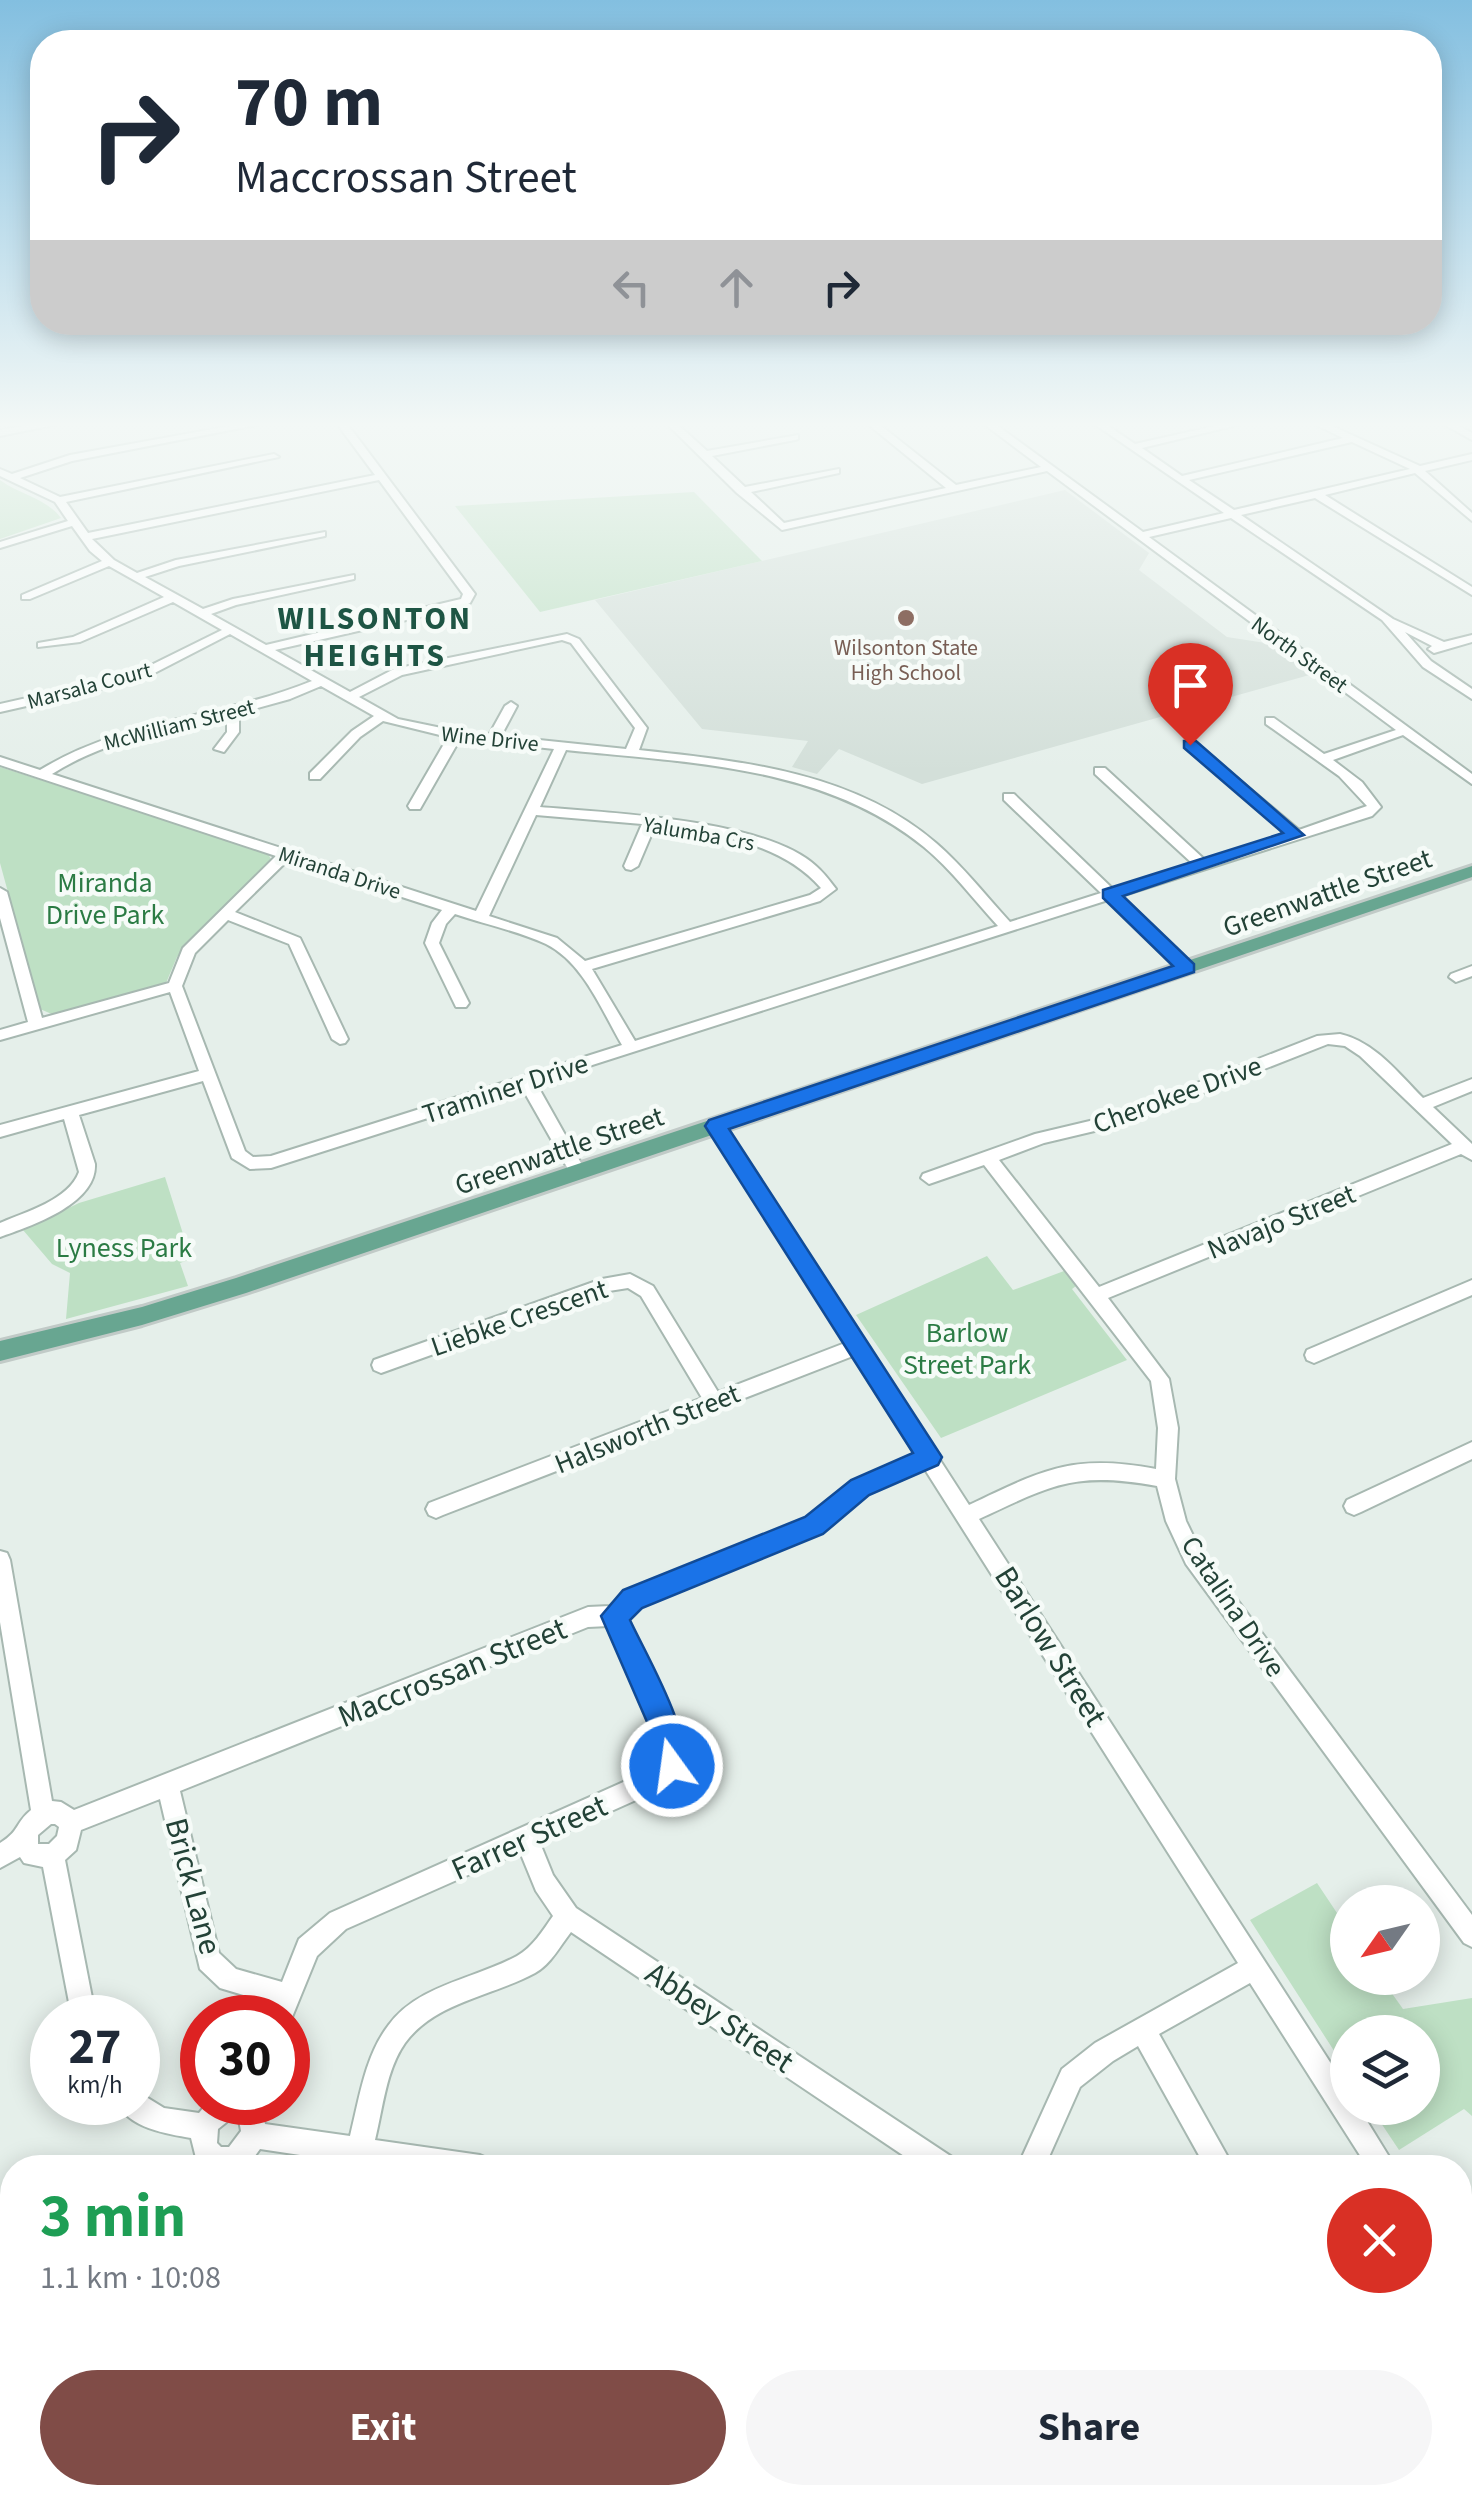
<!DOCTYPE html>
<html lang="en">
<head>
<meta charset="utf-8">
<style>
	:root { --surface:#fff; --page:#f6f6f7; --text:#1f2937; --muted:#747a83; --accent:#804c47 }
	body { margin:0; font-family:"Source Sans 3",sans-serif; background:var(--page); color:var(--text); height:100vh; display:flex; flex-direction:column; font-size:38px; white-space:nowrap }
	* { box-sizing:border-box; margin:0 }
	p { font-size:32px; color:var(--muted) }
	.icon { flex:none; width:55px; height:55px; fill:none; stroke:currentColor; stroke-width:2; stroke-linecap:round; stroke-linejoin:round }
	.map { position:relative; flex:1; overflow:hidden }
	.details { position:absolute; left:0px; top:2155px; width:1472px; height:350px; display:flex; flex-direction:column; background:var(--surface); border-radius:40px 40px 0 0; box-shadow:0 5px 25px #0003 }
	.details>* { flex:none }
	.guide { position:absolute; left:30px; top:30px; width:1412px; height:305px; border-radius:40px; box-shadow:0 5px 25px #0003; background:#fff; color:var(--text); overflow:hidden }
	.needle { width:65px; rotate:236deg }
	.controls { position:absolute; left:1330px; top:1885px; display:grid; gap:20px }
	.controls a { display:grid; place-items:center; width:110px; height:110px; border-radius:50%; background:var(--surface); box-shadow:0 5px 25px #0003; font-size:50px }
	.speed { position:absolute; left:30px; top:1995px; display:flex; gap:20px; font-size:50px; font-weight:700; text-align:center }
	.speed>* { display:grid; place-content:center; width:130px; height:130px; border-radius:50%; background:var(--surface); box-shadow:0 5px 25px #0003; line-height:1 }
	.speed small { font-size:25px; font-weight:400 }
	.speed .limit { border:15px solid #d22; background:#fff; color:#111 }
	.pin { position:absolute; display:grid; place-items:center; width:85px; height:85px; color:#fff; margin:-102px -42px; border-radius:50% 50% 50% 0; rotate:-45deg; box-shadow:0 0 10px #0007 }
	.pin .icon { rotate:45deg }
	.me { position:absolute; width:110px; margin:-55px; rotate:346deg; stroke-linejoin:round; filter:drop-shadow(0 0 8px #0008) }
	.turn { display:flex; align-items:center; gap:35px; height:210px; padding:0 40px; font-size:45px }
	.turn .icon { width:130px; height:130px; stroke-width:2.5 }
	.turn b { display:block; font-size:70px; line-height:85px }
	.lanes { display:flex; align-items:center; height:95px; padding:0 40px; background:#0003; justify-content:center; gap:50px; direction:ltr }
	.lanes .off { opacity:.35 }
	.round { display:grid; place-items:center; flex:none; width:105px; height:105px; border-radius:52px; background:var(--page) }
	.summary { display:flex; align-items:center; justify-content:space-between; height:170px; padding:0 40px }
	h1 { font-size:60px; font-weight:700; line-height:75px; color:#1e9e55 }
	.primary-button { display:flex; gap:20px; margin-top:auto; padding:20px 40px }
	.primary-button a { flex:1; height:115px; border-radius:60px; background:var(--accent); color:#fff; font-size:40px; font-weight:700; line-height:115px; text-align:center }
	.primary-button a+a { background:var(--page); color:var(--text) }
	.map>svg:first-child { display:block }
	.built { fill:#d3dfd9 }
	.green { fill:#bee0c4 }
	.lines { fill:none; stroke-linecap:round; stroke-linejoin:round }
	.minor-casing { stroke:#a7b8b1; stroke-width:4 }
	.major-casing { stroke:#c1cac7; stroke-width:6 }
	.minor { fill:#fff; fill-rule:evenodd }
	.major { fill:#68a691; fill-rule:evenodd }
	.route { fill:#1a73e8; stroke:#114b97; stroke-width:2.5 }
	.education-dot { fill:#8d6e63; stroke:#f6fbf8; stroke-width:4 }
	.labels { text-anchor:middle; stroke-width:9; stroke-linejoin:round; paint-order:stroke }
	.far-education-label { font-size:22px; fill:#785e54; stroke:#f6fbf8 }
	.far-street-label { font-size:22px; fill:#234237; stroke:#f6fbf8 }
	.park-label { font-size:28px; fill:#2b7b44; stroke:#f6fbf8 }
	.street-label { font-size:28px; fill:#234237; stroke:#f6fbf8 }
	.far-district-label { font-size:32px; font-weight:bold; letter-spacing:2.5px; fill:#1e5544; stroke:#f6fbf8 }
	.near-street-label { font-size:32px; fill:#234237; stroke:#f6fbf8 }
</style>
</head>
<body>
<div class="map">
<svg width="1472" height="2505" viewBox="0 0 1472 2505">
	<rect width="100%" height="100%" fill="#e5efea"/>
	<!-- built -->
	<path class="built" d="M 1065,490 L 1149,553 L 1139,570 L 1227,637 L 1272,644 L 1313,674 L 922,784 L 839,749 L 817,774 L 792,767 L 808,741 L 702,729 L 595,600 Z"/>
	<!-- green -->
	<path class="green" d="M 0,480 C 20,495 46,498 61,518 L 0,539 Z
		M 694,492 L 762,561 L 540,612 L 455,506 Z
		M 0,767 L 267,852 L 272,861 L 177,957 L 166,983 L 54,1015 L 40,1009 L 0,863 Z
		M 165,1177 L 191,1259 L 180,1263 L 188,1286 L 66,1319 L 70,1273 L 52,1264 L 23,1230 L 79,1203 Z
		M 987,1256 L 1013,1290 L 1064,1271 L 1076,1286 L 1072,1289 L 1127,1360 L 941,1438 L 856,1315 Z
		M 1317,1883 L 1347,1928 L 1348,1978 L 1381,1978 L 1403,2009 L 1472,1998 L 1472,2116 L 1464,2109 L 1399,2150 L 1371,2108 L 1422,2108 L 1422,2032 L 1348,2032 L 1347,2071 L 1250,1920 Z"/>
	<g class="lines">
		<defs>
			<path id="minor" d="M 53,421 L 73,421 L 0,436 L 0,430 Z
				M 257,421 L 277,421 L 72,461 L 20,478 L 60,497 L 274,454 L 279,457 L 66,502 L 88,533 L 375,475 L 335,421 L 345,421 L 475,594 L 470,603 L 459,608 L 275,650 L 350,692 L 394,669 L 567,634 L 579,639 L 647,728 L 639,750 C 742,761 854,772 936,843 C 963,866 986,896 1010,922 L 1101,893 L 1004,800 L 1004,794 L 1014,794 L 1113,889 L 1193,864 L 1095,774 L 1095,768 L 1105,768 L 1205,860 L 1287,834 L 1186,748 L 1186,742 L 1194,742 L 1299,830 L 1367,806 L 1339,776 L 1266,724 L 1266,718 L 1274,718 L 1324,754 L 1396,730 L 1047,471 L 782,530 L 737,493 L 664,421 L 674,421 L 707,451 L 798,435 L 798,439 L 795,440 L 712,456 L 745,487 L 839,469 L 839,473 L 751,492 L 784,523 L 946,488 L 864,421 L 875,421 L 956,485 L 1041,467 L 980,421 L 991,421 L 1143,532 L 1224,513 L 1090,421 L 1101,421 L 1135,444 L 1237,421 L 1254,421 L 1142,448 L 1182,476 L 1343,438 L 1308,421 L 1321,421 L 1420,466 L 1472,454 L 1472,460 L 1425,471 L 1472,513 L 1472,521 L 1415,473 L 1325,495 L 1472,587 L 1472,595 L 1315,498 L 1241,515 L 1393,619 L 1444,642 L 1472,635 L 1472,642 L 1434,653 L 1428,649 L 1432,646 L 1405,632 L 1431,661 L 1472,689 L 1472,699 L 1423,667 L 1382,620 L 1231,518 L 1149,537 L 1472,774 L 1472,784 L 1403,735 L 1333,760 L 1362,782 L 1381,807 L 1372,816 L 1121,896 L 1192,965 L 1192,971 L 1182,971 L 1108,900 L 536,1083 L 586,1172 L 578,1178 L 572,1176 L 522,1088 L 271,1168 L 250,1169 L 232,1158 L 203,1081 L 79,1115 L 95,1164 C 97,1204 31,1226 0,1237 L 0,1223 C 25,1212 69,1200 79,1172 L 64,1119 L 0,1137 L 0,1125 L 199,1071 L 170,992 L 0,1040 L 0,1030 L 28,1022 L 0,918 L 0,888 L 7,892 L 42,1018 L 169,983 L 183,948 L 276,856 L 0,765 L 0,757 L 40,770 C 125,718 222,718 312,681 L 230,634 L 141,680 L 0,712 L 0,704 L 133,674 L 222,630 L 173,602 L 80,642 L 38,647 L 38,643 L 73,637 L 164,597 L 109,566 L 30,599 L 22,599 L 22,595 L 102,561 L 90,551 L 72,526 L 0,548 L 0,542 L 68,521 L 55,502 L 0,476 L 0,469 L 12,474 L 70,455 ZM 1352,442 L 1410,469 L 1234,510 L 1189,480 ZM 379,480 L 463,594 L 461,599 L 266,645 L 211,614 L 236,605 L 354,579 L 354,575 L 233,599 L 203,609 L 145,577 L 179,566 L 325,536 L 325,532 L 176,560 L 137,573 L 114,560 L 92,539 ZM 562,640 L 571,643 L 635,728 L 626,749 L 501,736 L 517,706 L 511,702 L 505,706 L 489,735 L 456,731 L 398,719 L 359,697 L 402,675 ZM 321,686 L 374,716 L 352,731 L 310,773 L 310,779 L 320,779 L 360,737 L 383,721 L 448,737 L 408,806 L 410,809 L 420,809 L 460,739 L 554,749 L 476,911 L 52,774 C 106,740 165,730 227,716 L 227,732 L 214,749 L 224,752 L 239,732 L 239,713 L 290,699 ZM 566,750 C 690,763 823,765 924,847 C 951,869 974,900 998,926 L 635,1041 L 592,969 L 820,901 L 836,889 C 830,881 823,872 816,866 C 765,819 609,813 540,807 ZM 536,815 L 642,824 L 624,866 L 626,869 L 631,870 L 638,866 L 655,826 C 714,834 780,841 821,888 L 810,895 L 585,961 L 557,938 L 489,916 ZM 288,860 L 442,910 L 432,923 L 425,943 L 456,1007 L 466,1007 L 469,1003 L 439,943 L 446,924 L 455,914 C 484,924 518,931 546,944 C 583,962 602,1011 622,1045 L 271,1156 L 253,1157 L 245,1151 L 182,986 L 195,953 L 228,920 L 289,944 L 332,1039 L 340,1044 L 345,1043 L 348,1039 L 300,938 L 235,912 Z
				M 1438,421 L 1450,421 L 1472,433 L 1472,440 Z
				M 1472,966 L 1472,976 L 1456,982 L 1449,977 L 1451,974 Z
				M 1340,1034 C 1375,1042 1399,1074 1423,1098 L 1472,1079 L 1472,1091 L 1433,1107 L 1472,1144 L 1472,1160 L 1461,1154 L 1108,1298 L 1169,1379 L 1178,1428 L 1175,1479 L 1186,1521 L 1200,1550 L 1472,1915 L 1472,1947 L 1464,1943 L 1186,1564 L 1166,1521 L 1157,1486 C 1074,1471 1052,1485 979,1519 L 1348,2090 L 1348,2108 L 1359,2108 L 1396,2168 L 1368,2168 L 1250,1983 L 1159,2034 L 1234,2168 L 1206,2168 L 1138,2046 L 1113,2061 L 1080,2087 L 1044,2168 L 1017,2168 L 1062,2069 L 1095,2043 L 1238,1963 L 924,1468 L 867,1493 L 821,1531 L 802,1541 L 639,1606 L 627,1619 L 684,1755 L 674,1783 L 540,1843 L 553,1875 L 576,1908 L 955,2159 L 959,2168 L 922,2168 L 571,1932 C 560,1946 551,1964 535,1973 C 493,1996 435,2002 405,2043 C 386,2070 383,2108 375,2140 L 480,2155 L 489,2159 L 493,2168 L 387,2168 L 260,2149 L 246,2168 L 204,2168 L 196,2158 L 191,2138 C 167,2134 128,2128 117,2102 L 138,2102 L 138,2092 L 164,2108 L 199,2113 L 208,2102 L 259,2102 L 265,2124 L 350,2136 C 359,2100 365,2056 388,2026 C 417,1985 475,1979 517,1956 C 533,1947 543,1930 553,1916 L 536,1891 L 520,1852 L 346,1929 L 317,1956 L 288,2027 L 288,2018 L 267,2018 L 273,2004 L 220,1988 L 200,1969 L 160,1799 L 81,1830 L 76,1850 L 65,1860 L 96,2018 L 72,2018 L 43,1867 L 24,1863 L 20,1857 L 0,1868 L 0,1843 C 20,1831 15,1823 31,1810 L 0,1622 L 0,1551 L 7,1553 L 10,1560 L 52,1801 L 61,1802 L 74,1810 L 588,1607 L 610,1606 L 625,1592 L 788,1529 L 807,1519 L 853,1481 L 915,1454 L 853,1356 L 443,1515 L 436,1518 L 429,1515 L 426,1509 L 429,1503 L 702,1398 L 641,1296 L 628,1288 L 609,1291 L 381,1373 L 374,1370 L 372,1365 L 374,1360 L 602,1279 L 630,1274 L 653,1286 L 718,1392 L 845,1343 L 710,1130 L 708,1126 L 710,1122 L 722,1122 L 969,1505 C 1043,1470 1072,1453 1156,1469 L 1158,1428 L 1151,1381 L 984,1165 L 929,1184 L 921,1178 L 923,1174 L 1035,1134 L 1115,1115 L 1317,1036 ZM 1328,1044 L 1345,1046 L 1360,1056 L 1452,1144 L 1099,1287 L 999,1160 L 1044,1143 L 1124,1124 ZM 609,1626 L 657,1738 L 662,1755 L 657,1767 L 330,1913 L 299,1939 L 282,1982 L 236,1969 L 219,1953 L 180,1791 L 588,1627 ZM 51,1824 L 55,1824 L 59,1827 L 57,1836 L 49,1844 L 38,1844 L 38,1835 ZM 233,2117 L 239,2120 L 241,2131 L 229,2147 L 221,2147 L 217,2143 L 218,2129 Z
				M 1472,1280 L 1472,1295 L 1321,1360 L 1314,1363 L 1307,1360 L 1305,1355 L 1307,1350 Z
				M 1472,1442 L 1472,1459 L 1361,1512 L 1354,1515 L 1347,1512 L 1344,1506 L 1347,1500 Z
				M 1460,2273 L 1472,2281 L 1472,2320 L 1460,2312 Z
				M 122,2492 L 152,2492 L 151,2505 L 121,2505 Z
				M 179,2492 L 248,2492 L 244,2502 L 238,2505 L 169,2505 L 174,2495 Z
				M 449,2492 L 486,2492 L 493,2505 L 456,2505 Z
				M 881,2492 L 984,2492 L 991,2505 L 952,2505 L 945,2494 L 938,2505 L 889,2505 Z"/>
			<path id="major" d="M 1472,866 L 1472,877 L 246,1293 L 142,1325 L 0,1361 L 0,1341 L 142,1307 L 236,1278 Z"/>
		</defs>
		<!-- minor casing -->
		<use href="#minor" class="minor-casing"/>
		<!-- major casing -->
		<use href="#major" class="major-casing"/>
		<!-- minor -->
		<use href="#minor" class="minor"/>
		<!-- major -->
		<use href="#major" class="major"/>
	</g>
	<!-- sky -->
	<linearGradient id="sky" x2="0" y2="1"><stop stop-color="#83bfe0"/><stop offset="0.55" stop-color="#f3f8f6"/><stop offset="1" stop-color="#f3f8f6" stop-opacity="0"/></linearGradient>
	<rect width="1472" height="772" fill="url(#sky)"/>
	<!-- route -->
	<path class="route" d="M 1184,741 L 1196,741 L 1304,835 L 1123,896 L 1194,964 L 1194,972 L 729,1129 L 942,1457 L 938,1465 L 869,1495 L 823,1534 L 642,1608 L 630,1620 C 646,1655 697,1740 682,1776 L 672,1780 L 661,1776 L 654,1738 L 601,1616 L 623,1590 L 805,1517 L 851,1480 L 913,1453 L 705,1126 L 709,1120 L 1173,966 L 1103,898 L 1103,890 L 1283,833 L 1184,748 Z"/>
	<!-- markers -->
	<circle class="education-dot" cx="906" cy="618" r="10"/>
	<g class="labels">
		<!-- far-education labels -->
		<g class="far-education-label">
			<text x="906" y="655">Wilsonton State<tspan x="906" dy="25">High School</tspan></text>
		</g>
		<!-- far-street labels -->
		<g class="far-street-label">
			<text transform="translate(1300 654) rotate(36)" y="8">North Street</text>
			<text transform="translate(89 685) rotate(-15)" y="8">Marsala Court</text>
			<text transform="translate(179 724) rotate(-14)" y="8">McWilliam Street</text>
			<text transform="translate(490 738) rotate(6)" y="8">Wine Drive</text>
			<text transform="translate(699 833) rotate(10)" y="8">Yalumba Crs</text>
			<text transform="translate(340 872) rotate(18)" y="8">Miranda Drive</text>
		</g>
		<!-- park labels -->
		<g class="park-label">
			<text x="105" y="892">Miranda<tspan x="105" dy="32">Drive Park</tspan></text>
			<text x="124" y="1257">Lyness Park</text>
			<text x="967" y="1342">Barlow<tspan x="967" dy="32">Street Park</tspan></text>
		</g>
		<!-- street labels -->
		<g class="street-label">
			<text transform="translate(1327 892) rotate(-19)" y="10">Greenwattle Street</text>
			<text transform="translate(505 1088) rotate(-18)" y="10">Traminer Drive</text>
			<text transform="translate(1177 1094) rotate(-20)" y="10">Cherokee Drive</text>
			<text transform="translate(559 1150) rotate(-19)" y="10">Greenwattle Street</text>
			<text transform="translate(1281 1221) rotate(-22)" y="10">Navajo Street</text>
			<text transform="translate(519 1317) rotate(-19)" y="10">Liebke Crescent</text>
			<text transform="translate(647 1428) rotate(-22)" y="10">Halsworth Street</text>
			<text transform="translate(1234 1606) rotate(56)" y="10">Catalina Drive</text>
		</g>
		<!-- far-district labels -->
		<g class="far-district-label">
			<text x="375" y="629">WILSONTON<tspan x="375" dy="37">HEIGHTS</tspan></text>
		</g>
		<!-- near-street labels -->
		<g class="near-street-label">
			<text transform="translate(1051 1646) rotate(58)" y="11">Barlow Street</text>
			<text transform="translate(452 1672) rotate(-22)" y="11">Maccrossan Street</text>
			<text transform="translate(529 1837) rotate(-24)" y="11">Farrer Street</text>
			<text transform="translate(194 1886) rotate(75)" y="11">Brick Lane</text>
			<text transform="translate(720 2017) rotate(34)" y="11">Abbey Street</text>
		</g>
	</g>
</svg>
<div class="controls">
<a><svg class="needle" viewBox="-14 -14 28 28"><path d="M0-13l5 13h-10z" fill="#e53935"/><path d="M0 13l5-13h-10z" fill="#747a83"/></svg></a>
<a><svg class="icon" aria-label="layers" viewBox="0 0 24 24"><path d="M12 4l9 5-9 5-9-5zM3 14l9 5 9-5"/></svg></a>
</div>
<div class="speed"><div>27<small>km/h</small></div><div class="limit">30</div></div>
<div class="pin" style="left:1190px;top:745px;background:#d93025"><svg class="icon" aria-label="arrive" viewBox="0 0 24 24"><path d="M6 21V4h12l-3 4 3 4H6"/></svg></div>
<svg class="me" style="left:672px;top:1766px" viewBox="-20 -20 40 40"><circle r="17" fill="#1a73e8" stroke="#fff" stroke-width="3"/><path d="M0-11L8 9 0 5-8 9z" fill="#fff"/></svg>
<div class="guide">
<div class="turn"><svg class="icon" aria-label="right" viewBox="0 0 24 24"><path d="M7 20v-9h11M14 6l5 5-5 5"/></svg><div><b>70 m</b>Maccrossan Street</div></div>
<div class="lanes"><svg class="icon off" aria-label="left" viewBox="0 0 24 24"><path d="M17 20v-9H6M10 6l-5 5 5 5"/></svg><svg class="icon off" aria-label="ahead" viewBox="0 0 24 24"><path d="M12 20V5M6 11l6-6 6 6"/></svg><svg class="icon" aria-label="right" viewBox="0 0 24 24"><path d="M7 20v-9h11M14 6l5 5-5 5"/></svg></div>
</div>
<section class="details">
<div class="summary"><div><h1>3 min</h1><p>1.1 km · 10:08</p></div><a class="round" style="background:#d93025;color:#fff"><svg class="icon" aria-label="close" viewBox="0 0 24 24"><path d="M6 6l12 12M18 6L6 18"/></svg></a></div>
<div class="primary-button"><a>Exit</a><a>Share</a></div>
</section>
</div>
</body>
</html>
